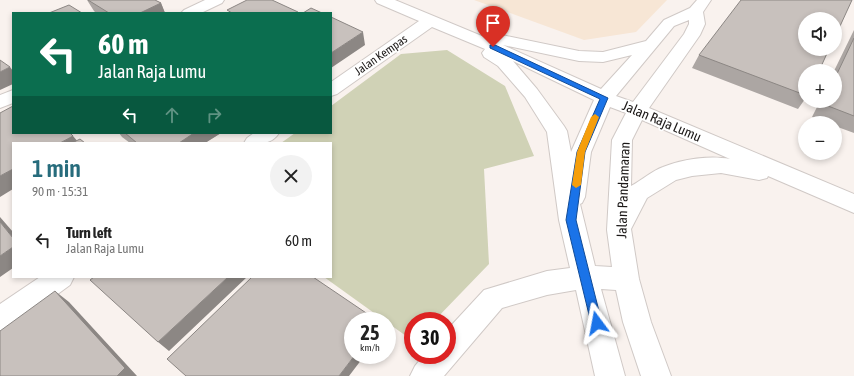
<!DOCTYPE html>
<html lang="en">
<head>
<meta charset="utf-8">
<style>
	:root { --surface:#fff; --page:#f2f2f2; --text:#222; --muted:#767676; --accent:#276c7c }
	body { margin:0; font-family:"Asap Condensed",sans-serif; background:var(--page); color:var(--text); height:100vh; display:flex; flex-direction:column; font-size:15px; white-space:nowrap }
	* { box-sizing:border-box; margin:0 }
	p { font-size:13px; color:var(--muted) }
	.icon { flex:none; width:22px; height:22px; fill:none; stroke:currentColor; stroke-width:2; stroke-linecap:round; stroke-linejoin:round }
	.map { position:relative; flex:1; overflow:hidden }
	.drawer { position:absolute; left:12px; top:142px; width:320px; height:136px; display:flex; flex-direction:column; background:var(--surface); border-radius:0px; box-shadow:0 2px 6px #0003 }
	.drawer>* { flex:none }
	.banner { position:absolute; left:12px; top:12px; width:320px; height:122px; border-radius:0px; box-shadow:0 2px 6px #0003; background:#0b6e4f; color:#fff; overflow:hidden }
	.tools { position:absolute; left:798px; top:12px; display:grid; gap:8px }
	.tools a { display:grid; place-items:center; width:44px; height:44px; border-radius:50%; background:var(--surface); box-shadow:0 2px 6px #0003; font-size:20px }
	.speed { position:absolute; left:344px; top:312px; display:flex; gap:8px; font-size:20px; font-weight:700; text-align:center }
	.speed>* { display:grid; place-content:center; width:52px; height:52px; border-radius:50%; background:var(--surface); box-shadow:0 2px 6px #0003; line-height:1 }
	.speed small { font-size:10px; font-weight:400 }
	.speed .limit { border:6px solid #d22; background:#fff; color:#111 }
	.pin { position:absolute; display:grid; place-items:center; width:34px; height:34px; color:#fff; margin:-41px -17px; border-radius:50% 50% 50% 0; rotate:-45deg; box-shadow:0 0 4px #0007 }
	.pin .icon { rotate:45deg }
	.me { position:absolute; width:44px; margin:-22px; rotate:347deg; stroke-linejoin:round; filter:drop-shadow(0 0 3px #0008) }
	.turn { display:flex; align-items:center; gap:14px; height:84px; padding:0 20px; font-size:18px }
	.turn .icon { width:52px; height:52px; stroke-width:2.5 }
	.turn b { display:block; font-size:28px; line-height:34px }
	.lanes { display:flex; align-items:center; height:38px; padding:0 20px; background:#0003; justify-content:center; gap:20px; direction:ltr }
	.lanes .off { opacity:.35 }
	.round { display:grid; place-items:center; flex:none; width:42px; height:42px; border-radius:21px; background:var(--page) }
	.head { display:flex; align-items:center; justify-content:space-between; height:68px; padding:0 20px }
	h1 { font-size:24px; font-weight:600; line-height:30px; color:var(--accent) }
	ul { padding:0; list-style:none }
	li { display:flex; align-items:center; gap:12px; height:60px; padding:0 20px }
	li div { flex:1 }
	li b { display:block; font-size:15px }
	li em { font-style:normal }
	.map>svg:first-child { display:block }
	.education { fill:#f7e6d5 }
	.green { fill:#d0d2b6 }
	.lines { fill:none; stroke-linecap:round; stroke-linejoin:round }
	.minor-casing { stroke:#d0c9c6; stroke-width:2 }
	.minor { fill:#fff; fill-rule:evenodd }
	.wall { fill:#aca6a3 }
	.shaded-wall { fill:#8c8784 }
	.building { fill:#c8c1bd; stroke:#8c8784 }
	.route { fill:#1a73e8; stroke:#114b97 }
	.slow { fill:#f59e0b }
	.labels { text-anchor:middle; stroke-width:3.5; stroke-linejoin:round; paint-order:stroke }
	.far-street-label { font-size:12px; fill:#1b1817; stroke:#fff }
	.street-label { font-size:14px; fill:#1b1817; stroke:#fff }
</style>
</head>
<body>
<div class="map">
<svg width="854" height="376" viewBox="0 0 854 376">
	<rect width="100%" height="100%" fill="#f9f2ee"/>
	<!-- education -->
	<path class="education" d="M 474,0 L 667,0 L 636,32 L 584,40 Z"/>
	<!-- green -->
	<path class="green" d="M 447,50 L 505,86 L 534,156 L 484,169 L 489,264 L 434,321 L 413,321 L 413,341 L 324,277 L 331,277 L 331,143 L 281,143 L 295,133 L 331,133 L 331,106 L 401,54 Z"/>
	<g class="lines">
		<defs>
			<path id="minor" d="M 205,0 L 224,0 L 222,3 L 201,13 L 181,13 L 184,10 Z
				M 375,0 L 395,0 L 489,39 L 491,36 L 497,34 L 579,51 L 603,52 L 646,41 L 664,20 L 690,8 L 697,0 L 711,0 L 703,12 L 705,24 L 700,35 L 649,108 L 854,194 L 854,213 L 768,176 L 767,178 L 759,180 L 721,173 L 692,176 L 676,180 L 647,198 L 631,229 L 639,279 L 651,322 L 671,376 L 641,376 L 623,322 L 616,290 L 601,289 L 625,376 L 595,376 L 576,290 L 547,295 L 502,308 L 444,376 L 410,376 L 415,366 L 424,355 L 447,355 L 447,330 L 484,290 L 547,271 L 570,268 L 559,220 L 547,132 L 525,97 L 498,66 L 484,57 L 482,53 L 485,49 L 432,27 L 337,94 L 331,96 L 331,82 L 419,21 L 377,3 ZM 689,20 L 689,24 L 684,34 L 633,102 L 616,96 L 674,26 ZM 503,45 L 579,61 L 603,62 L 632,55 L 601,89 ZM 513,61 L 594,100 L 571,152 L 567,131 L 564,126 L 537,89 ZM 610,107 L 626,113 L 612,140 L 607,230 L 612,267 L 595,266 L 580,204 L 582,203 L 585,197 L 591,152 ZM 642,120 L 730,159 C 710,155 683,159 663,167 C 652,171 642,180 631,186 L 632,140 Z
				M 13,90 L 13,103 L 0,108 L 0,95 Z
				M 254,133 L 279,133 C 271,146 257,143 244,143 L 247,138 Z
				M 40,277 L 74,277 L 70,285 L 10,329 L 0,333 L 0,304 Z"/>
		</defs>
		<!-- minor casing -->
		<use href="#minor" class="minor-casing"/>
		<!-- minor -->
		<use href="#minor" class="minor"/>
	</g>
	<!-- wall -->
	<path class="wall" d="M 87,0 L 155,0 L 161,3 L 165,13 L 96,13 L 94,11 Z
		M 854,30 L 854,133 L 835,126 L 835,123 L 828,123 L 812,117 L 820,101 L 835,101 L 835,71 L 834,71 Z
		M 699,55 L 805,71 L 805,99 L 798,109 L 692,68 Z
		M 119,133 L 221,133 L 205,143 L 130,143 L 122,137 Z"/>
	<!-- shaded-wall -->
	<path class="shaded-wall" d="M 161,3 L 165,13 L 140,13 Z
		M 363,32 L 365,45 L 331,68 L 331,53 Z
		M 10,67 L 13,71 L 13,84 L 0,90 L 0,72 Z
		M 194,133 L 221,133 L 205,143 L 179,143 Z
		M 73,136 L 79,143 L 60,143 Z
		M 13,169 L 13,189 L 0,197 L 0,176 Z
		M 0,217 L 13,232 L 13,238 L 0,222 Z
		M 13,247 L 13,268 L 0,277 L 0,256 Z
		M 228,277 L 247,277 L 169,351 L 158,342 Z
		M 55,291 L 69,302 L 137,376 L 117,376 Z
		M 355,355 L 365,355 L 349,376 L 339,376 Z"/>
	<!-- building -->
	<path class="building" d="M 88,0 L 155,0 L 161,3 L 140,13 L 109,13 Z
		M 247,0 L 272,0 L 298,12 L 297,13 L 232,13 L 227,10 Z
		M 741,0 L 852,0 L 835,37 L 835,19 L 805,19 L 805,49 L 829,49 L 819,71 L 805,71 L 805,95 L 699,55 Z
		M 69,5 L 82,13 L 49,13 Z
		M 311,8 L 322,13 L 303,13 Z
		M 331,17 L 363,32 L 331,53 Z
		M 854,38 L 854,116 L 823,104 L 824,101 L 835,101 L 835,78 Z
		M 0,60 L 10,67 L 0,72 Z
		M 13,106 L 13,133 L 70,133 L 73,136 L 60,143 L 13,143 L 13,169 L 0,176 L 0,113 Z
		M 125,133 L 194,133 L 179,143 L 137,143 Z
		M 80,139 L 85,143 L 72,143 Z
		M 0,222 L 13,238 L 13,247 L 0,256 Z
		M 94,277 L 228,277 L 158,342 L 90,280 Z
		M 252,277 L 313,277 L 378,321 L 353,321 L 353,355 L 355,355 L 339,376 L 186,376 L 167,359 Z
		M 55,291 L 125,368 L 117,376 L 0,376 L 0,331 Z"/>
	<!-- route -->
	<path class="route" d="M 490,45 L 495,45 L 608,98 L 585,152 L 576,220 L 602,323 L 601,327 L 597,328 L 593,327 L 591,323 L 566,220 L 577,152 L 600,99 L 490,48 Z"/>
	<!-- slow -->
	<path class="slow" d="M 595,114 L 599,117 L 585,152 L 581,185 L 576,188 L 572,185 L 577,152 L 591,117 Z"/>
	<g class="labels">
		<!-- far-street labels -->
		<g class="far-street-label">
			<text transform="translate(381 55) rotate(-35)" y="4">Jalan Kempas</text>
		</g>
		<!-- street labels -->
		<g class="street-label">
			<text transform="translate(662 121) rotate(23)" y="5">Jalan Raja Lumu</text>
			<text transform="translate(623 190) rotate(-88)" y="5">Jalan Pandamaran</text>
		</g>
	</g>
</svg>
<div class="tools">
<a><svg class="icon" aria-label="sound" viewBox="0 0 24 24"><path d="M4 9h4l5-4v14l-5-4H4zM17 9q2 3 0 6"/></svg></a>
<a>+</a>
<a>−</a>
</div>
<div class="speed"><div>25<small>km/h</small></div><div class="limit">30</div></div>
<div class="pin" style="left:493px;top:47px;background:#d93025"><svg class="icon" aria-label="arrive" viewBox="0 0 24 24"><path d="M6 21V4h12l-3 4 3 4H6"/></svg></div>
<svg class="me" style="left:597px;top:323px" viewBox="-20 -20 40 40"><path d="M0-17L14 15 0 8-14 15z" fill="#1a73e8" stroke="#fff" stroke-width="4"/></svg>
<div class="banner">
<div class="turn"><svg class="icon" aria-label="left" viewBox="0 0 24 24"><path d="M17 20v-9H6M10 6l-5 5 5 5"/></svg><div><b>60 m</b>Jalan Raja Lumu</div></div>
<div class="lanes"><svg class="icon" aria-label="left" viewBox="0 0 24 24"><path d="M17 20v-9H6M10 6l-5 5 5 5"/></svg><svg class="icon off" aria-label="ahead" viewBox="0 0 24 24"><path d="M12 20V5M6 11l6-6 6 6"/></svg><svg class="icon off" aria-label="right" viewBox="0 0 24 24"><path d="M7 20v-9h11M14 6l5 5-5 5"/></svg></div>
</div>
<section class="drawer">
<div class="head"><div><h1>1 min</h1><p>90 m · 15:31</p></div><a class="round"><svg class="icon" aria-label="close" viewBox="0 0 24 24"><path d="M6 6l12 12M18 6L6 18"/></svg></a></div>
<ul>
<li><svg class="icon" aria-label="left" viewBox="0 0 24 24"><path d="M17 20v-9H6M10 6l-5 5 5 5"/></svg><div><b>Turn left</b><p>Jalan Raja Lumu</p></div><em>60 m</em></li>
</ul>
</section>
</div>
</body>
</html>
